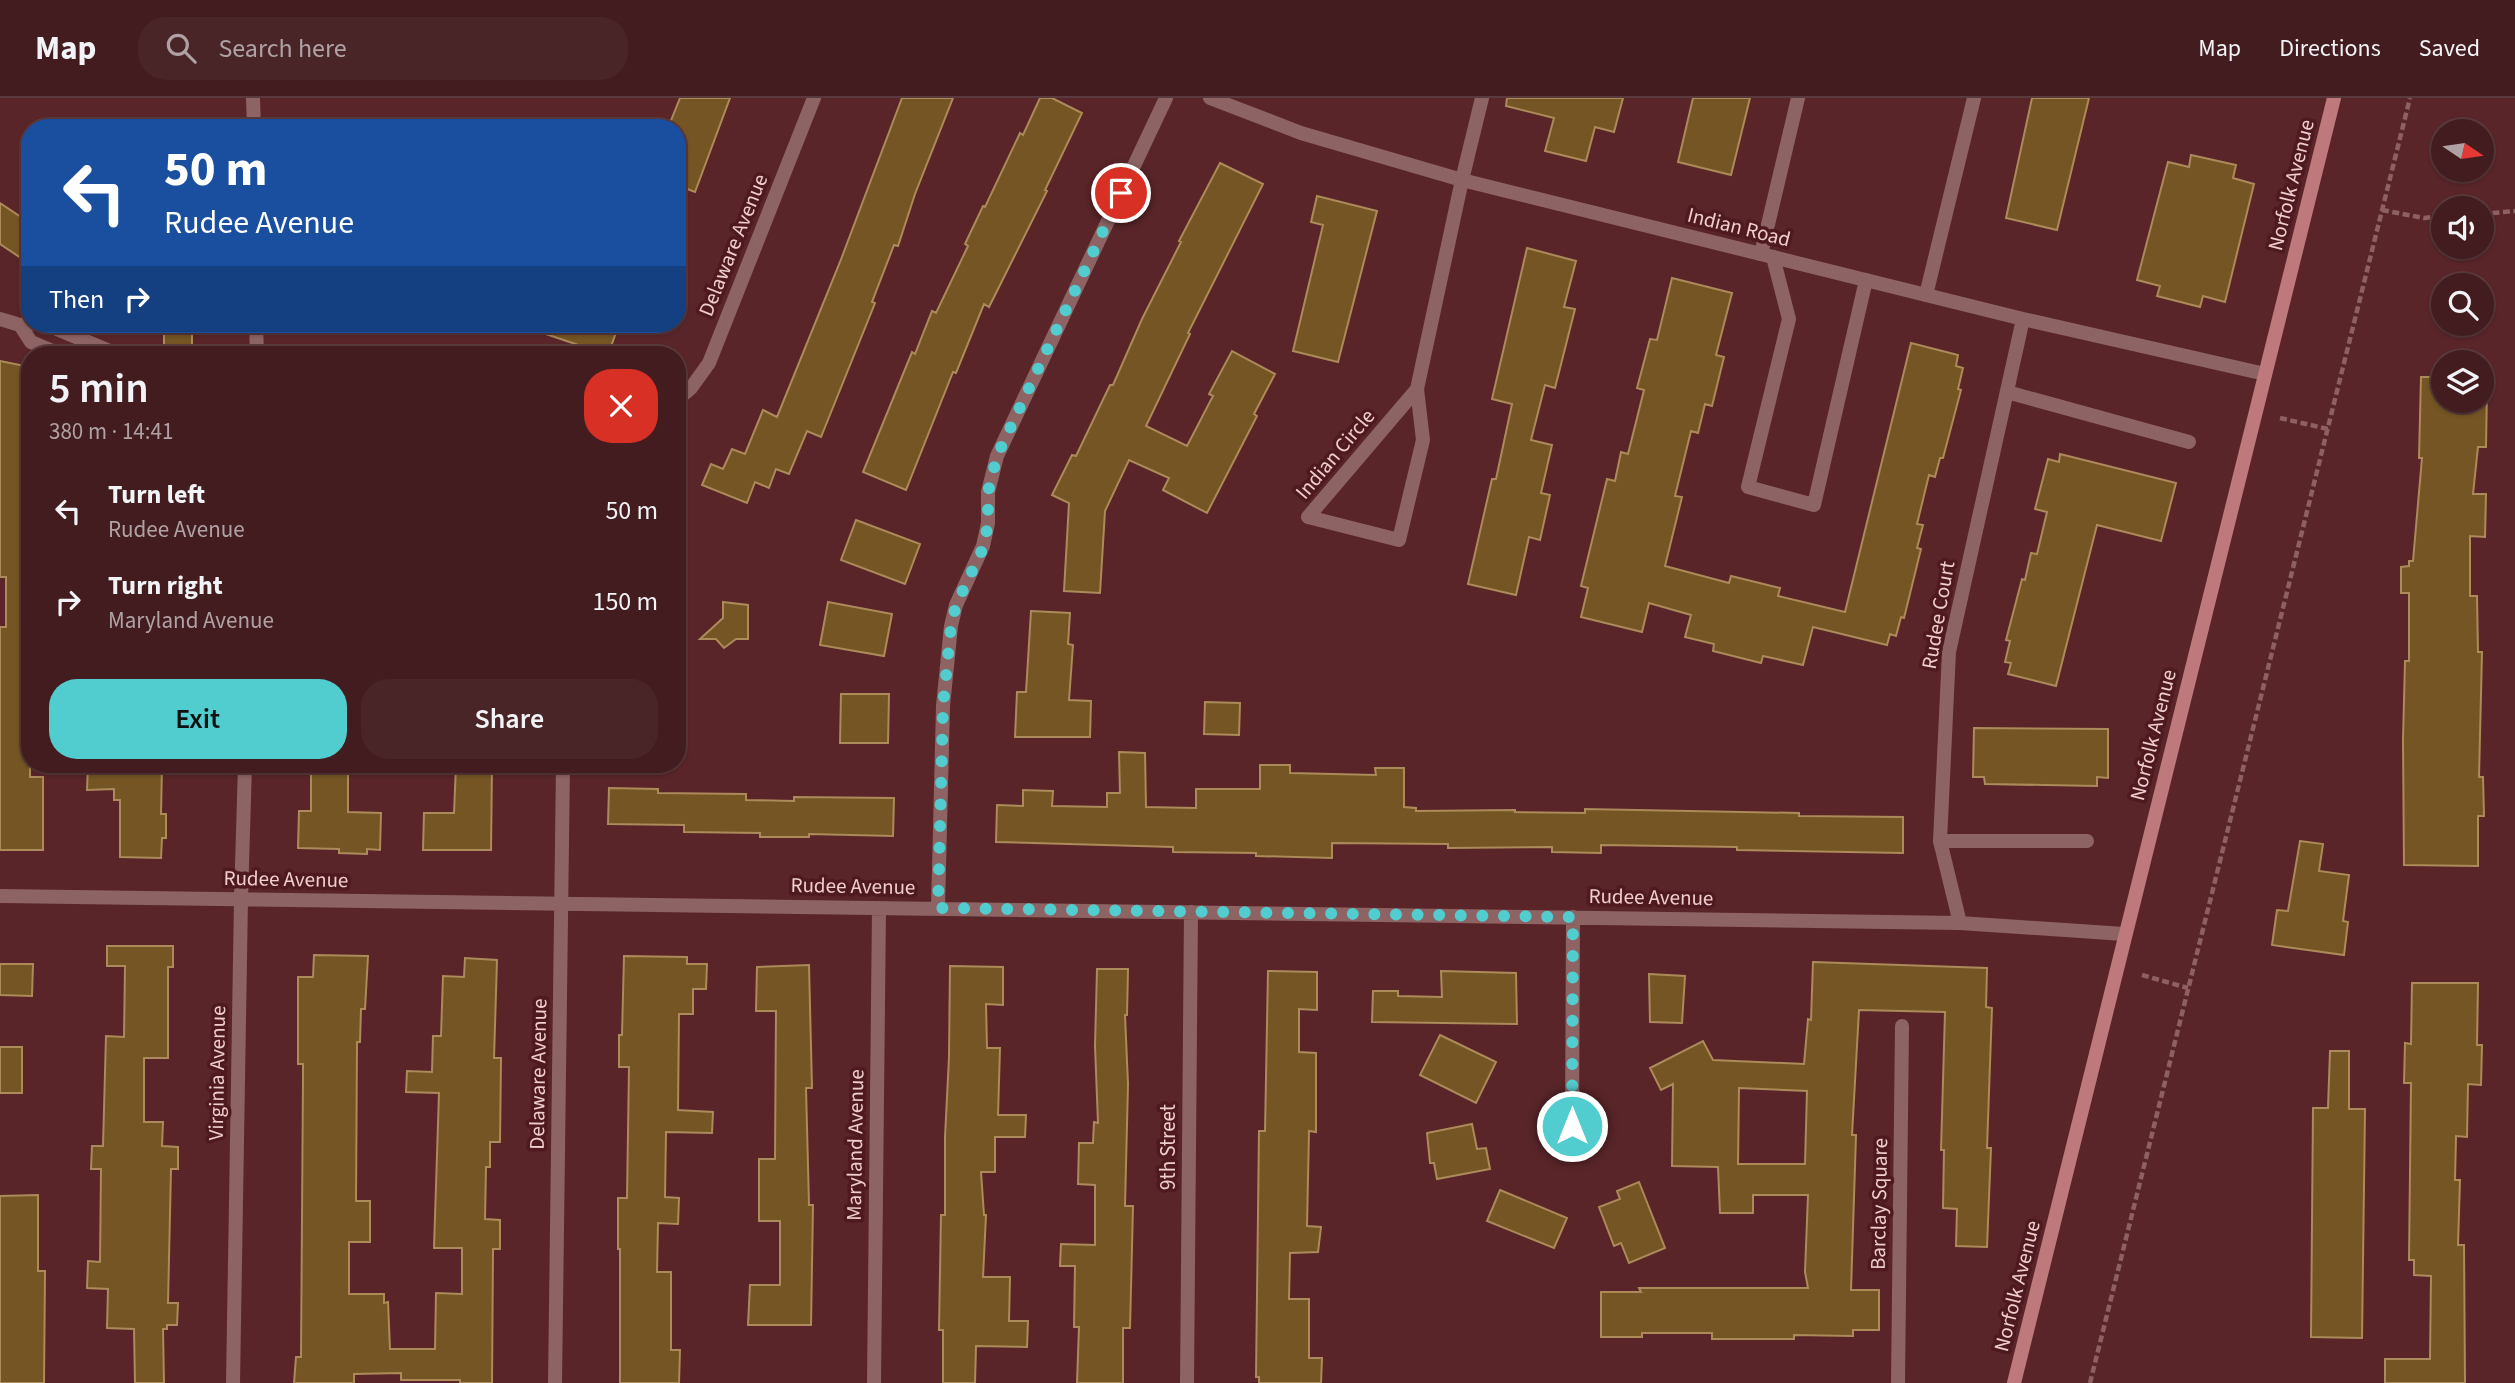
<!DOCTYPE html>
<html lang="en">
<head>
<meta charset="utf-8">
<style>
	:root { --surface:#431c1f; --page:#4a2528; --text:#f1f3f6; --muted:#afa1a4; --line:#5b3a3d; --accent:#52cdcf }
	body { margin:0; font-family:"Source Sans 3",sans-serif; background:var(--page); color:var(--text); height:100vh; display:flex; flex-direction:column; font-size:26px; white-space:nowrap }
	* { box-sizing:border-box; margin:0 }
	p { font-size:23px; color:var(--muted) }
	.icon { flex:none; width:38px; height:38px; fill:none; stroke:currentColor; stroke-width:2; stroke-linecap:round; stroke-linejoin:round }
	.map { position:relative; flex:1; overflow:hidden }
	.side { position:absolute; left:21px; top:248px; width:665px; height:427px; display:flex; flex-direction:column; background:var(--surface); border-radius:28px; box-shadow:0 2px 5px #0004,0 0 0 2px var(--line) }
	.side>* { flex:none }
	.hud { position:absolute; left:21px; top:21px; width:665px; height:214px; border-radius:28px; box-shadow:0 2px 5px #0004,0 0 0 2px var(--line); background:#1a4fa0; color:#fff; overflow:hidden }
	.needle { width:46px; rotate:103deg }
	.controls { position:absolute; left:2431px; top:21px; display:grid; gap:14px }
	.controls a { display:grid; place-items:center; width:63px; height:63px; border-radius:50%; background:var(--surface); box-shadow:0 2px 5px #0004,0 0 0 2px var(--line); font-size:35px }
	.pin { position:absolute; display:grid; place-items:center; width:60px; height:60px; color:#fff; margin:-30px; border:4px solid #fff; border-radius:50%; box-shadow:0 2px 7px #0007 }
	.me { position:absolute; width:77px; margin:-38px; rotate:0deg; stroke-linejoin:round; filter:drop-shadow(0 0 5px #0008) }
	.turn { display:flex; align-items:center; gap:24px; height:147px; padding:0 28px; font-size:32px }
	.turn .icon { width:91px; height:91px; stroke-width:2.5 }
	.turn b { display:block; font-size:49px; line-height:60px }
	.then { display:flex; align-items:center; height:66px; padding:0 28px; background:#0003; gap:14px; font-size:26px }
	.round { display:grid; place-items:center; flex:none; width:74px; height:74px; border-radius:28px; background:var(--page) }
	.head { display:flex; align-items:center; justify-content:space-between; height:119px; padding:0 28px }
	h1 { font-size:42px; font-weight:600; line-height:52px }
	.cta { display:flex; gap:14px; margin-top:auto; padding:14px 28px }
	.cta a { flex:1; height:80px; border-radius:28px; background:var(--accent); color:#111; font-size:28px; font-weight:600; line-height:80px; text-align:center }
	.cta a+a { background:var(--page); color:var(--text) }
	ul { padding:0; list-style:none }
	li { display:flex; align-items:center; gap:21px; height:91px; padding:0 28px }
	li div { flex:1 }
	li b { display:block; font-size:26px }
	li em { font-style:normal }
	header { display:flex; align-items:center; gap:42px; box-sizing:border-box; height:98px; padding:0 35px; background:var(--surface); border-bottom:2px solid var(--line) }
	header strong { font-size:33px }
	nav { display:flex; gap:38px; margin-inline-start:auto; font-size:24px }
	.search { width:490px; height:63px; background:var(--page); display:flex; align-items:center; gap:18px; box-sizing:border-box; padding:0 24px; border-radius:28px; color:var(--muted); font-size:26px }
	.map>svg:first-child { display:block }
	.building { fill:#745523; stroke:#ac8a59; stroke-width:2; fill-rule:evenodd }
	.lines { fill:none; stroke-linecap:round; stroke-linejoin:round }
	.path { stroke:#8e6062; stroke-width:4.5; stroke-dasharray:7 3.5; stroke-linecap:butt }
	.service { stroke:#8e6364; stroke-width:14 }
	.minor { stroke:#8e6364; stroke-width:14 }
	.secondary { stroke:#bd797c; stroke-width:14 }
	.route { stroke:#52cdcf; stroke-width:12; stroke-dasharray:0 21.6 }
	.labels { text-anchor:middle; stroke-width:7; stroke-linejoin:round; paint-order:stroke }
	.street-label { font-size:21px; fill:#f0cece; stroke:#4e1a20 }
</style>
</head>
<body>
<header>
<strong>Map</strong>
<div class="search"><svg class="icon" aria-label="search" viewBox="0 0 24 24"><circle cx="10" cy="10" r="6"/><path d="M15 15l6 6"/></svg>Search here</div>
<nav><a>Map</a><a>Directions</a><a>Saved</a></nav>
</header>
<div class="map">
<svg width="2515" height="1285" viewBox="0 0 2515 1285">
	<rect width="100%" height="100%" fill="#592529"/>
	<!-- building -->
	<path class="building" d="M 680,0 L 730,0 L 695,94 L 677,87 L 677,30 L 668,30 Z
		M 902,0 L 953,0 L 915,96 L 898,148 L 894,147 L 872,204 L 875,205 L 821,339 L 807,333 L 789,376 L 776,371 L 769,390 L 755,384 L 747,405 L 702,387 L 711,366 L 723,371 L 732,351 L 745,356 L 763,312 L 777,319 L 840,164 Z
		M 1040,0 L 1052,0 L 1082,15 L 1045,92 L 1047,93 L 989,209 L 984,206 L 956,275 L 953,274 L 906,392 L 863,374 L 912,254 L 915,256 L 932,213 L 936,215 L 968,148 L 965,146 L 983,108 L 985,109 L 1020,35 L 1023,37 Z
		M 1507,0 L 1623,0 L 1614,34 L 1595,29 L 1586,63 L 1545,53 L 1554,20 L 1506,8 Z
		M 1693,0 L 1750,0 L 1731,77 L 1678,64 Z
		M 2032,0 L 2089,0 L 2057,132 L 2006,120 Z
		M 2191,57 L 2236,67 L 2233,80 L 2254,86 L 2225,204 L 2203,198 L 2200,209 L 2157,198 L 2160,188 L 2137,182 L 2168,64 L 2189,69 Z
		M 1220,65 L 1263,86 L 1188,235 L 1190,236 L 1146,328 L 1187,348 L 1213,298 L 1209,296 L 1232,253 L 1275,276 L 1254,316 L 1257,318 L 1207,415 L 1163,392 L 1169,380 L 1129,362 L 1105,413 L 1100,495 L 1064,493 L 1069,405 L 1052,397 L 1072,357 L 1076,358 L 1110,287 L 1113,287 L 1142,221 L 1181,144 L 1179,143 Z
		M 1317,98 L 1377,113 L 1338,264 L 1293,253 L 1323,127 L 1311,124 Z
		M 0,105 L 30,125 L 30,146 L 21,160 L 0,146 Z
		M 1527,150 L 1576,163 L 1564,209 L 1575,211 L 1555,290 L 1545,287 L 1531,342 L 1552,347 L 1541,395 L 1550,397 L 1540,442 L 1529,439 L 1516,497 L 1468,486 L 1492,381 L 1496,381 L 1512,306 L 1492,301 Z
		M 1672,180 L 1732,195 L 1716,257 L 1724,259 L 1712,308 L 1705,306 L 1698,335 L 1691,333 L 1675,398 L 1682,399 L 1665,468 L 1729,485 L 1731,478 L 1780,490 L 1778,498 L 1845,514 L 1911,245 L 1958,257 L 1956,268 L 1963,270 L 1958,291 L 1961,292 L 1943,360 L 1940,360 L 1935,379 L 1929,377 L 1917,426 L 1923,427 L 1917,450 L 1921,451 L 1904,520 L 1901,519 L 1896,538 L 1890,536 L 1887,547 L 1813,529 L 1803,567 L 1763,558 L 1761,565 L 1713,553 L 1714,546 L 1685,539 L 1691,517 L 1649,505 L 1642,534 L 1581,519 L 1588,490 L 1581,488 L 1607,381 L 1615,383 L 1621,354 L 1628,356 L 1644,292 L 1637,290 L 1650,241 L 1657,242 Z
		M 164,226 L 192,226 L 192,255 L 164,254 Z
		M 525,226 L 619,226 L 608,257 L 525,229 Z
		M 0,263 L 30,269 L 30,679 L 43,679 L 43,752 L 0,752 L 0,529 L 6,529 L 6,479 L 0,479 Z
		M 2421,279 L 2443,279 L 2443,303 L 2482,303 L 2482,292 L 2487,292 L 2486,349 L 2478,349 L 2473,396 L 2486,396 L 2485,439 L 2470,438 L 2470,498 L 2477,498 L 2478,554 L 2482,554 L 2479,679 L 2483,679 L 2484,718 L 2478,718 L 2478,768 L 2404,767 L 2403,642 L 2405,563 L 2409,563 L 2409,495 L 2401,495 L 2401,469 L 2409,468 L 2409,463 L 2413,463 L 2422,360 L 2419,360 Z
		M 2060,356 L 2176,385 L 2161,443 L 2097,427 L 2056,588 L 2008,576 L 2011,565 L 2005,564 L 2010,543 L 2006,542 L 2022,481 L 2025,482 L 2031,455 L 2037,456 L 2047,414 L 2035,411 L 2048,361 L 2059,364 Z
		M 856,422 L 920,446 L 905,486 L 841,462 Z
		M 723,504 L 748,507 L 748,541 L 736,541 L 724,550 L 716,541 L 700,541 L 723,520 Z
		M 828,504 L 892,516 L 884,558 L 820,547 Z
		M 1031,513 L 1070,515 L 1068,546 L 1073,547 L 1069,602 L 1091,603 L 1090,639 L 1015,639 L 1017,594 L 1026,594 Z
		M 841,596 L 889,596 L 888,645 L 840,645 Z
		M 1205,604 L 1240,605 L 1239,637 L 1204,636 Z
		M 1974,630 L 2108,631 L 2108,680 L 2097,679 L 2097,688 L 1985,686 L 1984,679 L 1973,679 Z
		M 1119,654 L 1145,655 L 1146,709 L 1196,710 L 1196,691 L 1260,691 L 1260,667 L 1290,667 L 1290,675 L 1376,677 L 1375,670 L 1404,670 L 1404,709 L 1416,710 L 1416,713 L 1515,712 L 1515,714 L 1585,715 L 1585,711 L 1799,715 L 1799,718 L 1903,719 L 1903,755 L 1737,752 L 1737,749 L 1601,747 L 1601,755 L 1552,754 L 1552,749 L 1448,750 L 1448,746 L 1332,745 L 1332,760 L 1256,758 L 1256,755 L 1173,754 L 1173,749 L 996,744 L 997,707 L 1023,708 L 1023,692 L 1053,693 L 1052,708 L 1107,709 L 1107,695 L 1120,695 Z
		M 88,667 L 162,667 L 161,716 L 166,716 L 166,740 L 162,740 L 161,760 L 120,759 L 120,702 L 114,702 L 114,691 L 87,692 Z
		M 311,667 L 348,667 L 348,714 L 381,715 L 380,752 L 367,751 L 367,756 L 339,755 L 339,751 L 298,750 L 299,713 L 311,713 Z
		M 456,667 L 492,667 L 491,752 L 423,752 L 424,715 L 454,715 Z
		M 609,690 L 658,691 L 658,695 L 746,696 L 746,702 L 794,703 L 794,699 L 894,700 L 893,738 L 809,736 L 809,739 L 760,739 L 760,735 L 684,734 L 684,727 L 608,726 Z
		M 2300,743 L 2323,746 L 2319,773 L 2349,777 L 2343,823 L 2348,824 L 2344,857 L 2272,847 L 2277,812 L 2288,813 Z
		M 107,848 L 173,848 L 173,869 L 168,869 L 168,960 L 144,960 L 144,1024 L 163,1024 L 162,1048 L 178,1049 L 178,1071 L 171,1071 L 168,1205 L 178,1205 L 177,1227 L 167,1227 L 167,1231 L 163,1231 L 164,1285 L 135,1285 L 134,1231 L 107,1230 L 108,1191 L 87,1190 L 88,1163 L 100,1164 L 101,1071 L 91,1071 L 92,1048 L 103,1048 L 106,938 L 124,939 L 125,868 L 107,868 Z
		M 314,857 L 368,858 L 365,911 L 361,911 L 360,944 L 357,944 L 356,1103 L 370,1103 L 370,1144 L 349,1144 L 349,1196 L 384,1196 L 384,1205 L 388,1204 L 390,1251 L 435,1251 L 436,1195 L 462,1196 L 462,1150 L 434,1150 L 439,995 L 406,994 L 407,973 L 432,974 L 433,938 L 441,938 L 443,878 L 464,879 L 465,860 L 497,862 L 494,960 L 501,960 L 500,1044 L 490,1044 L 490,1069 L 486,1069 L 485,1121 L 500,1122 L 500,1151 L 493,1151 L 492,1285 L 460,1285 L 460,1282 L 401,1282 L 401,1275 L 354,1276 L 354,1285 L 294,1285 L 296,1259 L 301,1259 L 303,981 L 303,966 L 298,966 L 298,879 L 313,879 Z
		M 624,858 L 687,859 L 687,866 L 707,866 L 706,891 L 693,891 L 693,916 L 679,916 L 678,1012 L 713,1014 L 712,1035 L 666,1034 L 665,1099 L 679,1100 L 678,1126 L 658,1125 L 657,1174 L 671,1174 L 671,1252 L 680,1252 L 679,1285 L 620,1285 L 620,1151 L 618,1151 L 618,1100 L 627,1100 L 629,969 L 619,969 L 619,937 L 622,937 Z
		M 1813,864 L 1987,870 L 1986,909 L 1992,910 L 1987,1050 L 1991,1050 L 1987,1149 L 1956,1148 L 1957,1111 L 1943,1110 L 1944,1052 L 1941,1052 L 1945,914 L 1859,912 L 1852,1037 L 1856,1037 L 1851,1192 L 1879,1192 L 1879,1232 L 1853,1232 L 1853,1238 L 1794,1237 L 1794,1241 L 1712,1241 L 1712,1235 L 1642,1235 L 1642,1239 L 1601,1239 L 1601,1194 L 1641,1194 L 1639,1190 L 1808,1190 L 1805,1174 L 1808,1097 L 1753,1097 L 1753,1115 L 1720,1115 L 1718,1069 L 1672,1068 L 1673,986 L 1661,992 L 1650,970 L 1703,943 L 1713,962 L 1804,966 L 1808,921 L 1811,922 ZM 1739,990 L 1807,993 L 1805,1066 L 1738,1066 Z
		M 0,866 L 33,866 L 32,898 L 0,897 Z
		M 809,867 L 812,990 L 806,990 L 809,1107 L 813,1107 L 811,1227 L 748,1227 L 750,1187 L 780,1187 L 780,1123 L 759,1123 L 759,1061 L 775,1061 L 776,913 L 756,913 L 757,869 Z
		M 950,868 L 1003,869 L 1003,907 L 986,906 L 987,950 L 1000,950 L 998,1017 L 1026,1017 L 1025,1039 L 995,1039 L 995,1074 L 981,1074 L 984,1117 L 986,1117 L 983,1179 L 1010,1179 L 1009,1223 L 1028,1223 L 1027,1249 L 976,1248 L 975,1285 L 943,1285 L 943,1232 L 939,1232 L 941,1117 L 945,1117 L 945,1039 L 949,959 Z
		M 1097,871 L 1128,871 L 1127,917 L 1125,917 L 1128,986 L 1125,1108 L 1133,1108 L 1130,1230 L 1123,1230 L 1123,1285 L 1077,1285 L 1079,1229 L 1074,1229 L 1075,1168 L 1060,1168 L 1061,1146 L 1095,1147 L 1095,1087 L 1078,1086 L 1079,1045 L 1093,1045 L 1094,1024 L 1098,1025 L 1095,948 Z
		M 1268,873 L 1317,874 L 1317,912 L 1299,911 L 1299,954 L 1316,955 L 1316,1034 L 1309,1033 L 1307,1128 L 1321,1129 L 1318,1154 L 1290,1155 L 1289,1201 L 1309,1201 L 1309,1260 L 1322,1260 L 1321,1285 L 1259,1285 L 1259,1279 L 1256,1279 L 1259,1033 L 1265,1033 Z
		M 1441,873 L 1516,875 L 1517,926 L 1372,924 L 1373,893 L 1398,893 L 1398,898 L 1442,899 Z
		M 1649,876 L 1685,878 L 1682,925 L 1650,924 Z
		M 2412,885 L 2478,885 L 2477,947 L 2482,947 L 2481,987 L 2468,986 L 2467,1039 L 2456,1038 L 2455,1082 L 2460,1082 L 2458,1147 L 2464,1147 L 2465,1285 L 2385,1285 L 2385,1261 L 2430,1261 L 2431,1178 L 2414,1177 L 2414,1162 L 2409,1162 L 2411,985 L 2404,985 L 2405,945 L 2411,946 Z
		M 1440,937 L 1496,964 L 1476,1005 L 1420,977 Z
		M 0,949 L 22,949 L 22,995 L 0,995 Z
		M 2330,953 L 2349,953 L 2349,1011 L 2365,1011 L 2362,1240 L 2311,1239 L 2313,1010 L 2328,1010 Z
		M 1472,1026 L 1477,1051 L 1486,1050 L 1490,1071 L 1437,1081 L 1434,1065 L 1430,1065 L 1427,1035 Z
		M 1639,1084 L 1665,1150 L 1629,1165 L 1621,1145 L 1614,1148 L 1599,1109 L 1620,1101 L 1617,1093 Z
		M 1500,1092 L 1567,1120 L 1554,1150 L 1487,1123 Z
		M 38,1097 L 38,1173 L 45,1173 L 44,1285 L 0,1285 L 0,1098 Z"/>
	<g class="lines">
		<!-- path -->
		<path class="path" d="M 2382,112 L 2424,120 L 2443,118
			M 2482,116 L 2515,113
			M 2280,320 L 2328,331
			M 2142,877 L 2188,890
			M 2090,1285 L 2410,0"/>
		<!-- service -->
		<path class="service" d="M 1761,156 L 1798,0
			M 1773,159 L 1789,221 L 1748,389 L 1814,407 L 1866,182
			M 1926,197 L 1974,0
			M 0,221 L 20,227 L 31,226
			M 45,226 L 119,257
			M 20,227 L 31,244 L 62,257
			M 2007,294 L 2189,344
			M 1940,743 L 2087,743"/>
		<!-- minor -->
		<path class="minor" d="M 253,0 L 254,30
			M 1210,0 L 1301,35 L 1462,82 L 2023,221 L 2265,276
			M 256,226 L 257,257
			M 1417,291 L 1423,342 L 1399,442 L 1308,419 L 1417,291 L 1462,82 L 1482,0
			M 677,302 L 691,290 L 709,265 L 814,0
			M 0,798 L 1960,825 L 2124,836
			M 938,810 L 943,608 L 951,528 L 956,507 L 983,448 L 988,425 L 988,394 L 997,358 L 1166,0
			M 1960,825 L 1940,743 L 1949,554 L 2023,221
			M 1572,1028 L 1573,819
			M 233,1285 L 241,801 L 245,667
			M 555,1285 L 563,667
			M 874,1285 L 879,810
			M 1187,1285 L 1191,814
			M 1898,1285 L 1902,928"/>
		<!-- secondary -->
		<path class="secondary" d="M 2014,1285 L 2334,0"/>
	</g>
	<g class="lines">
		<!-- route -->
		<path class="route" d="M 1121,95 L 997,358 L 988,394 L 988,425 L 984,448 L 956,507 L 951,528 L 943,608 L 938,810 L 1573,819 L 1572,1028"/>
	</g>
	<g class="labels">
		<!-- street labels -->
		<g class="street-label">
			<text transform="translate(2291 87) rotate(-76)" y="7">Norfolk Avenue</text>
			<text transform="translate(1739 129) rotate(14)" y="7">Indian Road</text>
			<text transform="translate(733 147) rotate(-68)" y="7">Delaware Avenue</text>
			<text transform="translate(1335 356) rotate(-50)" y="7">Indian Circle</text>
			<text transform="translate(1938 517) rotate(-80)" y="7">Rudee Court</text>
			<text transform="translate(2153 637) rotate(-76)" y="7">Norfolk Avenue</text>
			<text transform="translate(286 781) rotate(1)" y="7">Rudee Avenue</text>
			<text transform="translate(853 788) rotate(1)" y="7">Rudee Avenue</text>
			<text transform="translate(1651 799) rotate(1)" y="7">Rudee Avenue</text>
			<text transform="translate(217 975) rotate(-89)" y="7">Virginia Avenue</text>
			<text transform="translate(538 976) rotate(-89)" y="7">Delaware Avenue</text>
			<text transform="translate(855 1047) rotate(-89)" y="7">Maryland Avenue</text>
			<text transform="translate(1168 1049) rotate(-90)" y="7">9th Street</text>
			<text transform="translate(1879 1106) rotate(-89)" y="7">Barclay Square</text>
			<text transform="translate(2017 1188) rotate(-76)" y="7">Norfolk Avenue</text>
		</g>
	</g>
</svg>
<div class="controls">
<a><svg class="needle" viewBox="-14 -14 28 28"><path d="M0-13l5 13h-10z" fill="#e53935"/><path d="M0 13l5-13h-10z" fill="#afa1a4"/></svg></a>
<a><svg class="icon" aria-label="sound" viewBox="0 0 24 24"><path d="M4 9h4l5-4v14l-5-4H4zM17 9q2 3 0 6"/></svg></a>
<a><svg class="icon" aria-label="search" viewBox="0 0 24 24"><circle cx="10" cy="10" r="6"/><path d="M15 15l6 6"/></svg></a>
<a><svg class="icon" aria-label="layers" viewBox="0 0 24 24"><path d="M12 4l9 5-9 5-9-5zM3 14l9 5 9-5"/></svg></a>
</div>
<div class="pin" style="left:1121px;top:95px;background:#d93025"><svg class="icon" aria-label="arrive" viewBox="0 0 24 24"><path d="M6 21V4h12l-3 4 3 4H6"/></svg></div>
<svg class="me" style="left:1572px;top:1028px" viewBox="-20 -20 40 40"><circle r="17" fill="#52cdcf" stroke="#fff" stroke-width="3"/><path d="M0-11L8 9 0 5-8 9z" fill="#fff"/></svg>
<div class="hud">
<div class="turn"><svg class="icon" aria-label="left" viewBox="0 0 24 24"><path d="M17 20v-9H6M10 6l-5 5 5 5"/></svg><div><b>50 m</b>Rudee Avenue</div></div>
<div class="then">Then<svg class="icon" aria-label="right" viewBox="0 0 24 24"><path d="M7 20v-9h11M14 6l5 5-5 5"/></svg></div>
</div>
<section class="side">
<div class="head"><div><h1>5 min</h1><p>380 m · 14:41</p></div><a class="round" style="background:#d93025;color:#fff"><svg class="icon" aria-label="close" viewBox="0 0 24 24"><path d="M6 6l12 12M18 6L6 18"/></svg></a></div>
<ul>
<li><svg class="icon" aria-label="left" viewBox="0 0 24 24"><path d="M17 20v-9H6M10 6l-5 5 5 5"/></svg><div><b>Turn left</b><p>Rudee Avenue</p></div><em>50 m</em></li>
<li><svg class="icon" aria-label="right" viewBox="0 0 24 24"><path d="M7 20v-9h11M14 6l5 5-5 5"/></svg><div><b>Turn right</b><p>Maryland Avenue</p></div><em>150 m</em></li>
</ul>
<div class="cta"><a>Exit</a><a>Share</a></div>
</section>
</div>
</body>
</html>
